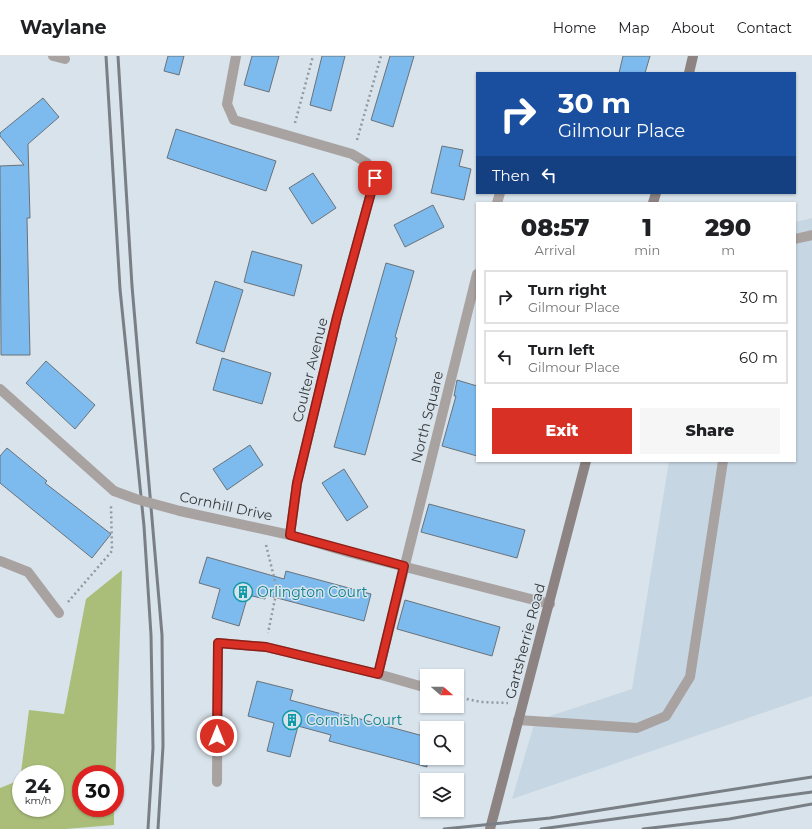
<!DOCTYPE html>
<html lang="en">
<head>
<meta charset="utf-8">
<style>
	:root { --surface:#fff; --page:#f6f6f6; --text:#202124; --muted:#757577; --line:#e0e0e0; --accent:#d93025 }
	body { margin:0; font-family:Montserrat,sans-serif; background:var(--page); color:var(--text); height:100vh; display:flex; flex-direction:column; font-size:15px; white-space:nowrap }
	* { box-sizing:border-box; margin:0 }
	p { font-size:13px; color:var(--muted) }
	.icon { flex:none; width:22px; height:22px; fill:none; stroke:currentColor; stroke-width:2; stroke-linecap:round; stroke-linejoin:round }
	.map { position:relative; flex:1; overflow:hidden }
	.side { position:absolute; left:476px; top:146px; width:320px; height:260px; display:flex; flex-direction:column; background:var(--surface); border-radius:0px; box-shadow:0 1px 3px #0004 }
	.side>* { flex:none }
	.hud { position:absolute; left:476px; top:16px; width:320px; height:122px; border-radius:0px; box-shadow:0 1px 3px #0004; background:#1a4fa0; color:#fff; overflow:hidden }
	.needle { width:26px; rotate:110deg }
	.buttons { position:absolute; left:420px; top:613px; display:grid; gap:8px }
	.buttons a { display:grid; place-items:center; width:44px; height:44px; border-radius:0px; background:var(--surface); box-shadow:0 1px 3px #0004; font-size:20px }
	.speed { position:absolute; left:12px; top:709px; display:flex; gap:8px; font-size:20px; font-weight:700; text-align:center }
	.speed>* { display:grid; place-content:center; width:52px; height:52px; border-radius:50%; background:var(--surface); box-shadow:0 1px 3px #0004; line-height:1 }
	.speed small { font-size:10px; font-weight:400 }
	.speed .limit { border:6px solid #d22; background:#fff; color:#111 }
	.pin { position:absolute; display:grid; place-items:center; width:34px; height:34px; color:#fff; margin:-17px; border-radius:8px; box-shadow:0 2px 6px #0006 }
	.me { position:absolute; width:44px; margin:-22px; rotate:0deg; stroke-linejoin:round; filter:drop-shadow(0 0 3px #0008) }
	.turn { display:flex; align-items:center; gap:14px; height:84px; padding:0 16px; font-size:18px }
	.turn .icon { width:52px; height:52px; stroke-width:2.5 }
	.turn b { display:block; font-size:28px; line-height:34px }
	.then { display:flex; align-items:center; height:38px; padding:0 16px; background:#0003; gap:8px; font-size:15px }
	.eta { display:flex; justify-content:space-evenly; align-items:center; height:68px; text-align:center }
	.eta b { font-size:24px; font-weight:800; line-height:28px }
	.cta { display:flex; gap:8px; margin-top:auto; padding:8px 16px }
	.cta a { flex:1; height:46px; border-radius:0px; background:var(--accent); color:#fff; font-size:16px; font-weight:800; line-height:46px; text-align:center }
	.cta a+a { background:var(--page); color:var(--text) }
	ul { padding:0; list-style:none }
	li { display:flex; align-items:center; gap:12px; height:54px; margin:0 8px 6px; padding:0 8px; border:2px solid var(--line); border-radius:0px }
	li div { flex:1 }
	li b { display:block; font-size:15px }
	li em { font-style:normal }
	header { display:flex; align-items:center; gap:24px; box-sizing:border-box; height:56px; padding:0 20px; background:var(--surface); border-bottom:1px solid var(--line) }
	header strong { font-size:19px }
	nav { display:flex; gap:22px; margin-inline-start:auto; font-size:14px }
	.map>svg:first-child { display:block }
	.built { fill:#c7d6e3 }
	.green { fill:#aabe7a; fill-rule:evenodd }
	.building { fill:#7dbaed; stroke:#6a7279 }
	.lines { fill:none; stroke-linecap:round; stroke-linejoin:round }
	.path { stroke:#91999f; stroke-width:2.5; stroke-dasharray:2 3; stroke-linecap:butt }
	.lane { stroke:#a8a2a1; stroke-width:10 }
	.street { stroke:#a8a2a1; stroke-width:10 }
	.secondary { stroke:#8c8382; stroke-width:10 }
	.rail { stroke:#797f85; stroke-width:3 }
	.street-bridge { stroke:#a8a2a1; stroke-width:10 }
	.route-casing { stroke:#8d1f18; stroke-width:10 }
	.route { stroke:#d93025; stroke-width:7 }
	.labels { text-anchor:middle; stroke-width:3; stroke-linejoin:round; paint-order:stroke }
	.street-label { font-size:14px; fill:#35393c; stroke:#d9e3eb }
	.culture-label { font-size:14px; fill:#0d838f; stroke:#d9e3eb; text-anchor:start }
</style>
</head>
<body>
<header>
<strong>Waylane</strong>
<nav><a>Home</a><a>Map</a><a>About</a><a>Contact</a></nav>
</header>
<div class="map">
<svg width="812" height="773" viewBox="0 0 812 773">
	<rect width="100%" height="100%" fill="#d9e3eb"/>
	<!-- built -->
	<path class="built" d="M 812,162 L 812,640 L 512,743 L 535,665 L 632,633 L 669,405 L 795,405 L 795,166 Z"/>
	<!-- green -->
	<path class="green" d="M 122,514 L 115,735 L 115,718 L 81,718 L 81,752 L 114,752 L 114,769 L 66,773 L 0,773 L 0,732 L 20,724 L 29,654 L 64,658 L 86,543 ZM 21,718 L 55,718 L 55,752 L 21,752 Z"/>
	<!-- building -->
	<path class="building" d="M 168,0 L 184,0 L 179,19 L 164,15 Z
		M 252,0 L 279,0 L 269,36 L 244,29 Z
		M 322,0 L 345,0 L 331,55 L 310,49 Z
		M 390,0 L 414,0 L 393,71 L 371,64 Z
		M 623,0 L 650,0 L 645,17 L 619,17 Z
		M 43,42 L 59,61 L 28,88 L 30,162 L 27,162 L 30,299 L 1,299 L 0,110 L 24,109 L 0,80 L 0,77 Z
		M 176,73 L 276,105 L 266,135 L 167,102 Z
		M 442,90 L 463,94 L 459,110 L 471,113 L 464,144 L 431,137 Z
		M 313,117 L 336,152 L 312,168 L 289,132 Z
		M 433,149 L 444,171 L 405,191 L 394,169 Z
		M 252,195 L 302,209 L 294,240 L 244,226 Z
		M 386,207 L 414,215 L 395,281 L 397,282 L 365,399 L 334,391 Z
		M 215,225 L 243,234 L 224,296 L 196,287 Z
		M 222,302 L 271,317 L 262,348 L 213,334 Z
		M 46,305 L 95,349 L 75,373 L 26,327 Z
		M 457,324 L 477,330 L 477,400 L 442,390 L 456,340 L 454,340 Z
		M 250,389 L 263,409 L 227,434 L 213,413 Z
		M 7,392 L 47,425 L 45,427 L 111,478 L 92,502 L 0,427 L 0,400 Z
		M 344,413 L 368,451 L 347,465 L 322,427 Z
		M 429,448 L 525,474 L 517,502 L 421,476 Z
		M 207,501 L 284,523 L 286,515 L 371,538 L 364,565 L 266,539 L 265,543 L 248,539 L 239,570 L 212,562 L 220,533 L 199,527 Z
		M 405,544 L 500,571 L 492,600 L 397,573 Z
		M 257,625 L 293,634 L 290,644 L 427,681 L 427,711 L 329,685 L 331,679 L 298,670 L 290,701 L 267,695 L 274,667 L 248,660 Z"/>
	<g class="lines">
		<!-- path -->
		<path class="path" d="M 295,67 L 313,0
			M 357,84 L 381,0
			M 266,489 L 277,533 L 268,577
			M 68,546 L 112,495 L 111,450
			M 457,641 L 481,646 L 508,647"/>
		<!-- lane -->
		<path class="lane" d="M 795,183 L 812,179
			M 0,505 L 28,516 L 59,557
			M 518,664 L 637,672 L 666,660 L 690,621 L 723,405"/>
		<!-- street -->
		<path class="street" d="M 53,0 L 65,3
			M 236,0 L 227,48 L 234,64 L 352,98 L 367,107 L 375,122 L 337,261 L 297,427 L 290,479
			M 497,147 L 500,137
			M 0,333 L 114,435
			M 180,455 L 290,479 L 351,497 L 550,548
			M 378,618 L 427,632
			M 217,726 L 218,587 L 266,591 L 378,618 L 477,218"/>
		<!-- secondary -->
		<path class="secondary" d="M 689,17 L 693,0
			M 653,147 L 656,137
			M 490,773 C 521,650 555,528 586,405"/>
		<!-- rail -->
		<path class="rail" d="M 106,0 L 120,233 L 144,470 L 151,579 L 153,692 L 148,773
			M 118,0 L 132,230 L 162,579 L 163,690 L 158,773
			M 444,773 L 550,762 L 812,721
			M 541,773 L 812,736
			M 643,773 L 729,763 L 812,748"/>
		<!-- street-bridge -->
		<path class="street-bridge" d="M 114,435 L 136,443 L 180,455"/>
	</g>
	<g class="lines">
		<defs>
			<path id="route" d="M 217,680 L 218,587 L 266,591 L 378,618 L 404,510 L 290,479 L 297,427 L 337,261 L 375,122"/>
		</defs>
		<!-- route casing -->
		<use href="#route" class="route-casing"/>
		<!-- route -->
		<use href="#route" class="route"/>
	</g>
	<!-- icons -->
	<defs>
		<symbol id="building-ring" viewBox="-11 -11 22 22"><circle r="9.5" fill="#d9e3eb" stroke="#0f9aa8" stroke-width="1.5"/><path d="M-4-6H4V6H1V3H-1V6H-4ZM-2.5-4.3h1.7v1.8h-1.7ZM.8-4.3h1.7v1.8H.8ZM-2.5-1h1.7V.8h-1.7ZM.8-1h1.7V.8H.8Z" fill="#0f9aa8"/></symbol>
	</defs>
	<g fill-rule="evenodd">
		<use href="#building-ring" x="232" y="525" width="22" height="22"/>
		<use href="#building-ring" x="281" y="653" width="22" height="22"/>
	</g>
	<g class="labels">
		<!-- street labels -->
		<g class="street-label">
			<text transform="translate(310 314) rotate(-76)" y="5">Coulter Avenue</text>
			<text transform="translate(427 361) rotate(-76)" y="5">North Square</text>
			<text transform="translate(226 450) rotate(12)" y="5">Cornhill Drive</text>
			<text transform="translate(525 585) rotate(-75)" y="5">Gartsherrie Road</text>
		</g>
		<!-- culture labels -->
		<g class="culture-label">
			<text x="257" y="541">Orlington Court</text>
			<text x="306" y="669">Cornish Court</text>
		</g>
	</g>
</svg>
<div class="buttons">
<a><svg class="needle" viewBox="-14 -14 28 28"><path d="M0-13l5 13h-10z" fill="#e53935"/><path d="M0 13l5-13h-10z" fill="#757577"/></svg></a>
<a><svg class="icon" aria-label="search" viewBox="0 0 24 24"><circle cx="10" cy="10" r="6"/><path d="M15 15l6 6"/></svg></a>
<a><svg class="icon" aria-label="layers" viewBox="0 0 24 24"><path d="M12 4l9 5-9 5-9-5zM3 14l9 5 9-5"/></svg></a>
</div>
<div class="speed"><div>24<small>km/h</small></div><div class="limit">30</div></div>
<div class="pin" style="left:375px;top:122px;background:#d93025"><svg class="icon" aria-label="arrive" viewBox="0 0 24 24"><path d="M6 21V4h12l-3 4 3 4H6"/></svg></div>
<svg class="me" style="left:217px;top:680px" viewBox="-20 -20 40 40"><circle r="17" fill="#d93025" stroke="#fff" stroke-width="3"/><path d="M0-11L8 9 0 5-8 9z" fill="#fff"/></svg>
<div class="hud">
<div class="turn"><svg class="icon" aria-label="right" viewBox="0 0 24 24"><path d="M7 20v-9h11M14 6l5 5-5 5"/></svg><div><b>30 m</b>Gilmour Place</div></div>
<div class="then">Then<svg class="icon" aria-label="left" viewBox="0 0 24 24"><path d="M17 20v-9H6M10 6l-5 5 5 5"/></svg></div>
</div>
<section class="side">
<div class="eta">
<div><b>08:57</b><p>Arrival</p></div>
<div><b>1</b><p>min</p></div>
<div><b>290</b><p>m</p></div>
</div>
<ul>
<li><svg class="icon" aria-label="right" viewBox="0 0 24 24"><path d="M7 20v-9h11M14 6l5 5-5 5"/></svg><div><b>Turn right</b><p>Gilmour Place</p></div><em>30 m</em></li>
<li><svg class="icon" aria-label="left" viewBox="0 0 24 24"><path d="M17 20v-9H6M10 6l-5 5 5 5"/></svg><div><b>Turn left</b><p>Gilmour Place</p></div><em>60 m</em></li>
</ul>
<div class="cta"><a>Exit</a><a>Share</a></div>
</section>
</div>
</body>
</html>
